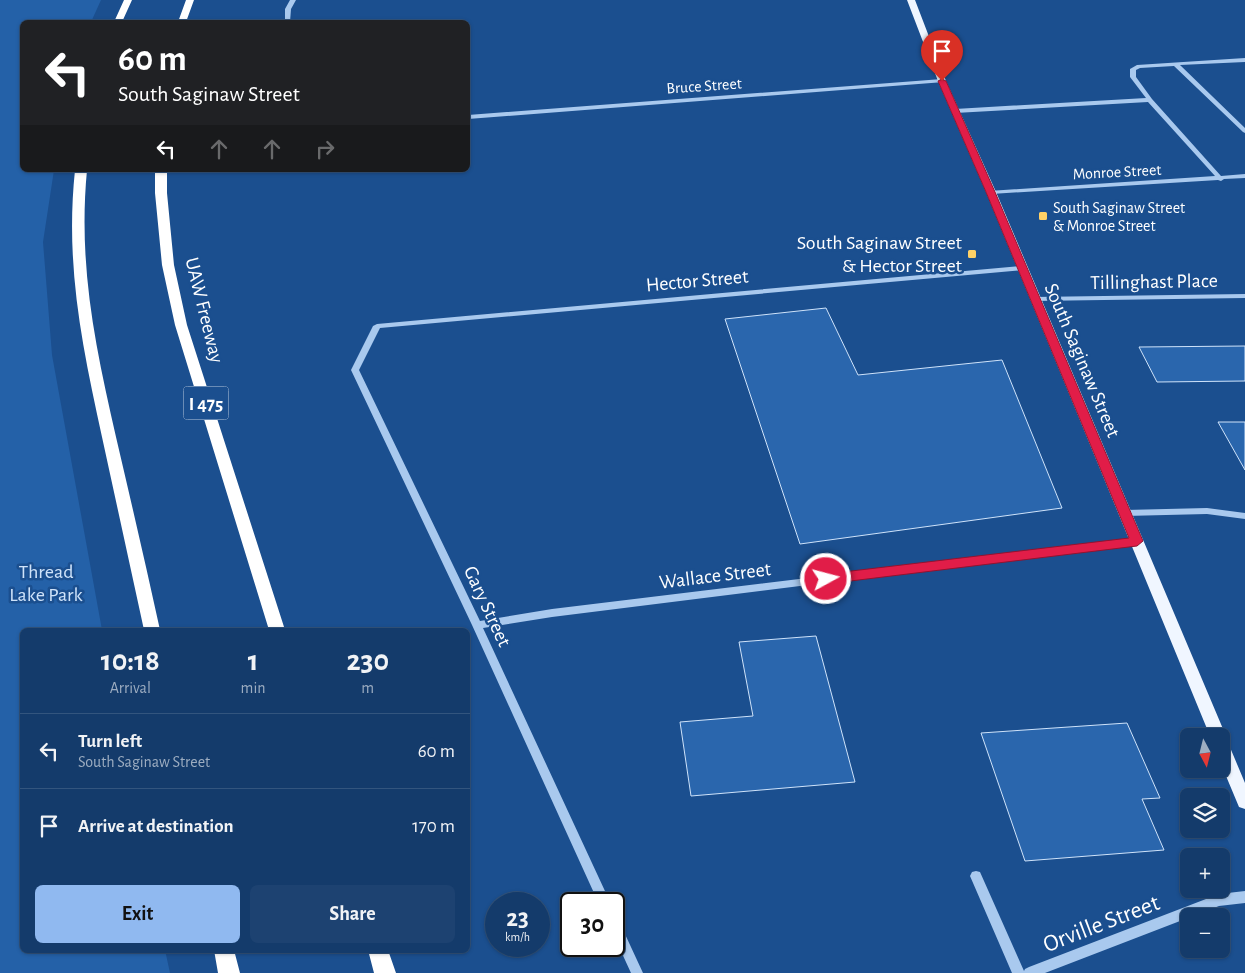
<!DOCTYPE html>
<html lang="en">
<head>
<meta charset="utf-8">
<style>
	:root { --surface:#143b6b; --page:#1d4271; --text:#f1f3f6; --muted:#9dadc1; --line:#33557e; --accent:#90b9f0 }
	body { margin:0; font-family:"Alegreya Sans",sans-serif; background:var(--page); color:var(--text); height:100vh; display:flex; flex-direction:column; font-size:19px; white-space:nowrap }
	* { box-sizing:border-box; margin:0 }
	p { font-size:16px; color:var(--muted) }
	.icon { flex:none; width:28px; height:28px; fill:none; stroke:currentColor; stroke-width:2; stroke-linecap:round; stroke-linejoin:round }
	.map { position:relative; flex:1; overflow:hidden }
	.drawer { position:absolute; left:20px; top:628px; width:450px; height:325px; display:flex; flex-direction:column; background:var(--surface); border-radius:8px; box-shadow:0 1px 4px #0004,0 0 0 1px var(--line) }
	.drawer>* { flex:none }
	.hud { position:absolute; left:20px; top:20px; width:450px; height:152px; border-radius:8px; box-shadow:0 1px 4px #0004,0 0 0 1px var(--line); background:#202124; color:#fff; overflow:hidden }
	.needle { width:32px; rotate:173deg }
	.tools { position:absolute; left:1180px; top:728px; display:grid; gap:10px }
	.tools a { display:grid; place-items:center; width:50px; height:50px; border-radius:8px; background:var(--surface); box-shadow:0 1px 4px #0004,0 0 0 1px var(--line); font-size:25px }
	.speed { position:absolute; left:485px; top:892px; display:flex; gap:10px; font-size:25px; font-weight:700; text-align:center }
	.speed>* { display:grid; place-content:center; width:65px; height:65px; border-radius:50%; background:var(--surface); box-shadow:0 1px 4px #0004,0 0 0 1px var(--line); line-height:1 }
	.speed small { font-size:12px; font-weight:400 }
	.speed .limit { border:2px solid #111; border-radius:8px; background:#fff; color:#111 }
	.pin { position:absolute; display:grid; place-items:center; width:42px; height:42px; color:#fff; margin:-51px -21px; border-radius:50% 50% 50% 0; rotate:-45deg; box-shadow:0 0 5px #0007 }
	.pin .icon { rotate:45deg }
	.me { position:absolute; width:55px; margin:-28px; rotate:83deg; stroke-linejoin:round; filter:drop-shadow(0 0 4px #0008) }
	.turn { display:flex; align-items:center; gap:18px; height:105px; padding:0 15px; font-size:22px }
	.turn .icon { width:65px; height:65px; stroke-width:2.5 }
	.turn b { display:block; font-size:35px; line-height:42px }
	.lanes { display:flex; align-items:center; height:48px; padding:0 15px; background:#0003; justify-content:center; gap:25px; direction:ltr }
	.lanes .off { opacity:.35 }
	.eta { display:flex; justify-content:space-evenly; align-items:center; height:85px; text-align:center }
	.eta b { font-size:30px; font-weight:600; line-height:35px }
	.cta { display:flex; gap:10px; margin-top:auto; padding:10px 15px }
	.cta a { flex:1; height:58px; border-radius:8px; background:var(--accent); color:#111; font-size:20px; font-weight:600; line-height:58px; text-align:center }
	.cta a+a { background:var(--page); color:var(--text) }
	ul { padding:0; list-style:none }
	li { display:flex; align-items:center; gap:15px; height:75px; padding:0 15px; border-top:1px solid var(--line) }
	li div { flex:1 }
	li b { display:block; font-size:19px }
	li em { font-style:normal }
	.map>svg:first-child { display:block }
	.green { fill:#2461a8 }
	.building { fill:#2a66ad; stroke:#cfe3fa }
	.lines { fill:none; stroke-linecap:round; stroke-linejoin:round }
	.minor { fill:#a9c9ee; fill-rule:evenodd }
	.major { fill:#f0f6ff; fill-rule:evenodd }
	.highway { fill:#fff; fill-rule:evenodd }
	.route { fill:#e11d48; stroke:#92132f }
	.poi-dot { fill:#ffd166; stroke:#1b4f8f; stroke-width:2 }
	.labels { text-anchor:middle; stroke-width:5; stroke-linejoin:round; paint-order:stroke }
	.far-street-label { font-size:16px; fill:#fff; stroke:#1b4f8f }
	.far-poi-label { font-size:16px; fill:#fff; stroke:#1b4f8f; text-anchor:start }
	.shield { fill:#1b4f8f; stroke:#bbcadd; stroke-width:1 }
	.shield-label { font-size:19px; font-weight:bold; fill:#fff }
	.poi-label { font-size:20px; fill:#fff; stroke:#1b4f8f; text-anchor:end }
	.street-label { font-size:20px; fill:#fff; stroke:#1b4f8f }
	.park-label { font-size:20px; fill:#cfe3fa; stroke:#1b4f8f }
	.near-street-label { font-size:24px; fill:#fff; stroke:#1b4f8f }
</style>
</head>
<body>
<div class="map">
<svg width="1245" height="973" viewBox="0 0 1245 973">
	<rect width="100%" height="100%" fill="#1b4f8f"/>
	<!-- green -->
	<path class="green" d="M 0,0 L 101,0 L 91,22 L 22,22 L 22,170 L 54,170 L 43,242 L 52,355 L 102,630 L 22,630 L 22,950 L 165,950 L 170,973 L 0,973 Z"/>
	<!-- building -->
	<path class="building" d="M 826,308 L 858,375 L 1002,360 L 1062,508 L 800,544 L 725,319 Z
		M 1245,346 L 1245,381 L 1157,382 L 1139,347 Z
		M 1218,422 L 1245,422 L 1245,470 Z
		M 816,636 L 855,782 L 691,796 L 680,722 L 753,716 L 739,642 Z
		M 1127,723 L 1160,798 L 1142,799 L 1164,850 L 1025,861 L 981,733 Z"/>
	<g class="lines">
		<!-- minor -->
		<path class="minor" d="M 290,0 L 296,0 L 291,9 L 290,22 L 285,22 L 285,9 Z
			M 1245,58 L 1245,62 L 1180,65 L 1245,128 L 1245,133 L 1243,132 L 1174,66 L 1140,68 L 1136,70 L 1136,77 L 1152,99 L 1221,176 L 1245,174 L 1245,178 L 1224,179 L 1221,181 L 1218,180 L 991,194 L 988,192 L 989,191 L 1215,176 L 1148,102 L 955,113 L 952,111 L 955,109 L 1146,98 L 1130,77 L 1130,69 L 1137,65 Z
			M 942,79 L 945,81 L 944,82 L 468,119 L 468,115 Z
			M 1021,266 L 1025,268 L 1024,270 L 380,328 L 359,370 L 480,621 L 552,609 L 1137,538 L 1140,539 L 1142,541 L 1140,543 L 1137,544 L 552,617 L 483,628 L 611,904 L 599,904 L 472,625 L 351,370 L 373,326 L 377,324 Z
			M 1245,294 L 1245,298 L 1034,301 L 1030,299 L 1034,297 Z
			M 1207,508 L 1245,513 L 1245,519 L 1207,514 L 1125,516 L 1121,513 L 1125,510 Z
			M 976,871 L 980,872 L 1024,971 L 1025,969 L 1029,967 L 1219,894 L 1245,891 L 1245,903 L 1219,906 L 1045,973 L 1012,973 L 970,876 L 972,872 Z
			M 614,917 L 618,919 L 643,973 L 631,973 L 614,936 Z"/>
		<!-- major -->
		<path class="major" d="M 907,0 L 915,0 L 946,81 L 996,192 L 1226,736 L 1224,739 L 1229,745 L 1245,783 L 1245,809 L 1239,807 L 1221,764 L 1221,736 L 1210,736 L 986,192 L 938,81 Z"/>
		<!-- highway -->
		<path class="highway" d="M 124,0 L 132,0 L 122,22 L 114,22 Z
			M 186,0 L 194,0 L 186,22 L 178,22 Z
			M 75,170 L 87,170 C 78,265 95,345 116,437 C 131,501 146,566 160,630 L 144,630 C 130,566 116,501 102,437 C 82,345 65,265 75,170 Z
			M 155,170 L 167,170 L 167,193 L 174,265 L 187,325 L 285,630 L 269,630 L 175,325 L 162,265 L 155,193 Z
			M 214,950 L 234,950 L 240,973 L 218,973 Z
			M 368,950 L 388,950 L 396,973 L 374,973 Z"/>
	</g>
	<!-- route -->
	<path class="route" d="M 942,79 L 946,81 L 995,192 L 1143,541 L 1137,546 L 826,584 L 822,582 L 820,579 L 822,576 L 826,574 L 1129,538 L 986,192 L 938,81 Z"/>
	<!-- markers -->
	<g class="poi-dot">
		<rect x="1038" y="211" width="10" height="10" rx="2.5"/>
		<rect x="967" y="249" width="10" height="10" rx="2.5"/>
	</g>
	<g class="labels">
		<!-- far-street labels -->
		<g class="far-street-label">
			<text transform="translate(704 85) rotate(-4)" y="6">Bruce Street</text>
			<text transform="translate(1117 171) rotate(-3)" y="6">Monroe Street</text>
		</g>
		<!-- far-poi labels -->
		<g class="far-poi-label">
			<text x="1053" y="213">South Saginaw Street<tspan x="1053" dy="18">&amp; Monroe Street</tspan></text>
		</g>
		<!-- shield labels -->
		<rect class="shield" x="183.5" y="386.5" width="45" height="33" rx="4"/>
		<g class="shield-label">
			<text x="206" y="410">I 475</text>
		</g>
		<!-- poi labels -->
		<g class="poi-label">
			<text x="962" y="249">South Saginaw Street<tspan x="962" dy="23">&amp; Hector Street</tspan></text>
		</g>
		<!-- street labels -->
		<g class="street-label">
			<text transform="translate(697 280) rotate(-5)" y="7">Hector Street</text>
			<text transform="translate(1154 281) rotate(-1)" y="7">Tillinghast Place</text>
			<text transform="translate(205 310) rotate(76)" y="7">UAW Freeway</text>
			<text transform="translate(1083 360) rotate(67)" y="7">South Saginaw Street</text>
			<text transform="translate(715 575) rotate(-7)" y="7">Wallace Street</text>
			<text transform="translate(488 606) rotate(65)" y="7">Gary Street</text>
		</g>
		<!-- park labels -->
		<g class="park-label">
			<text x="46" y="578">Thread<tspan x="46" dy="23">Lake Park</tspan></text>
		</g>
		<!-- near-street labels -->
		<g class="near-street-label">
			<text transform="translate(1101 923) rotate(-21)" y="8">Orville Street</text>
		</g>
	</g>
</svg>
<div class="tools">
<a><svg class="needle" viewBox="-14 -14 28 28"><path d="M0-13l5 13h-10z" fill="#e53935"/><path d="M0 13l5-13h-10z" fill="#9dadc1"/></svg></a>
<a><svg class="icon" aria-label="layers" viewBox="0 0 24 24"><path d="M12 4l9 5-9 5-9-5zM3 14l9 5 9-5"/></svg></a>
<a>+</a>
<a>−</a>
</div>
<div class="speed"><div>23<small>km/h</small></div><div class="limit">30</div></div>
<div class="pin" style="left:942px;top:81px;background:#d93025"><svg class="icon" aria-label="arrive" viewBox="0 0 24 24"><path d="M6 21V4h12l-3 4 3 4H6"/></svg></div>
<svg class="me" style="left:826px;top:579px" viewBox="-20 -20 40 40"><circle r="17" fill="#e11d48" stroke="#fff" stroke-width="3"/><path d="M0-11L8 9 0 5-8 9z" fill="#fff"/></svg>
<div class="hud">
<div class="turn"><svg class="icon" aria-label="left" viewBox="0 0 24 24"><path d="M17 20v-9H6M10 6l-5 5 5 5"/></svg><div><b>60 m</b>South Saginaw Street</div></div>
<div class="lanes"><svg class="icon" aria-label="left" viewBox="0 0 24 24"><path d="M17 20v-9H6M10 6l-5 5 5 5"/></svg><svg class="icon off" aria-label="ahead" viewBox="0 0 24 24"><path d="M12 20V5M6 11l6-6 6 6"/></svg><svg class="icon off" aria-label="ahead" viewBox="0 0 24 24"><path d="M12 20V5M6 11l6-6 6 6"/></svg><svg class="icon off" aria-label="right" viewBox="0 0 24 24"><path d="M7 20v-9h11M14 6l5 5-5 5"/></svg></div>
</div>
<section class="drawer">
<div class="eta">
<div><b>10:18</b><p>Arrival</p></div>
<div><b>1</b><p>min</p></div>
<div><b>230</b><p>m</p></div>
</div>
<ul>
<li><svg class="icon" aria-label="left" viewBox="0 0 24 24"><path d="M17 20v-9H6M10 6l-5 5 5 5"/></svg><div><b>Turn left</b><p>South Saginaw Street</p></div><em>60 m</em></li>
<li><svg class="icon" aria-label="arrive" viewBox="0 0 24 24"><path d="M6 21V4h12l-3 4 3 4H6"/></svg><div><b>Arrive at destination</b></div><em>170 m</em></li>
</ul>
<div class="cta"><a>Exit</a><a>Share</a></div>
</section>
</div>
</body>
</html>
